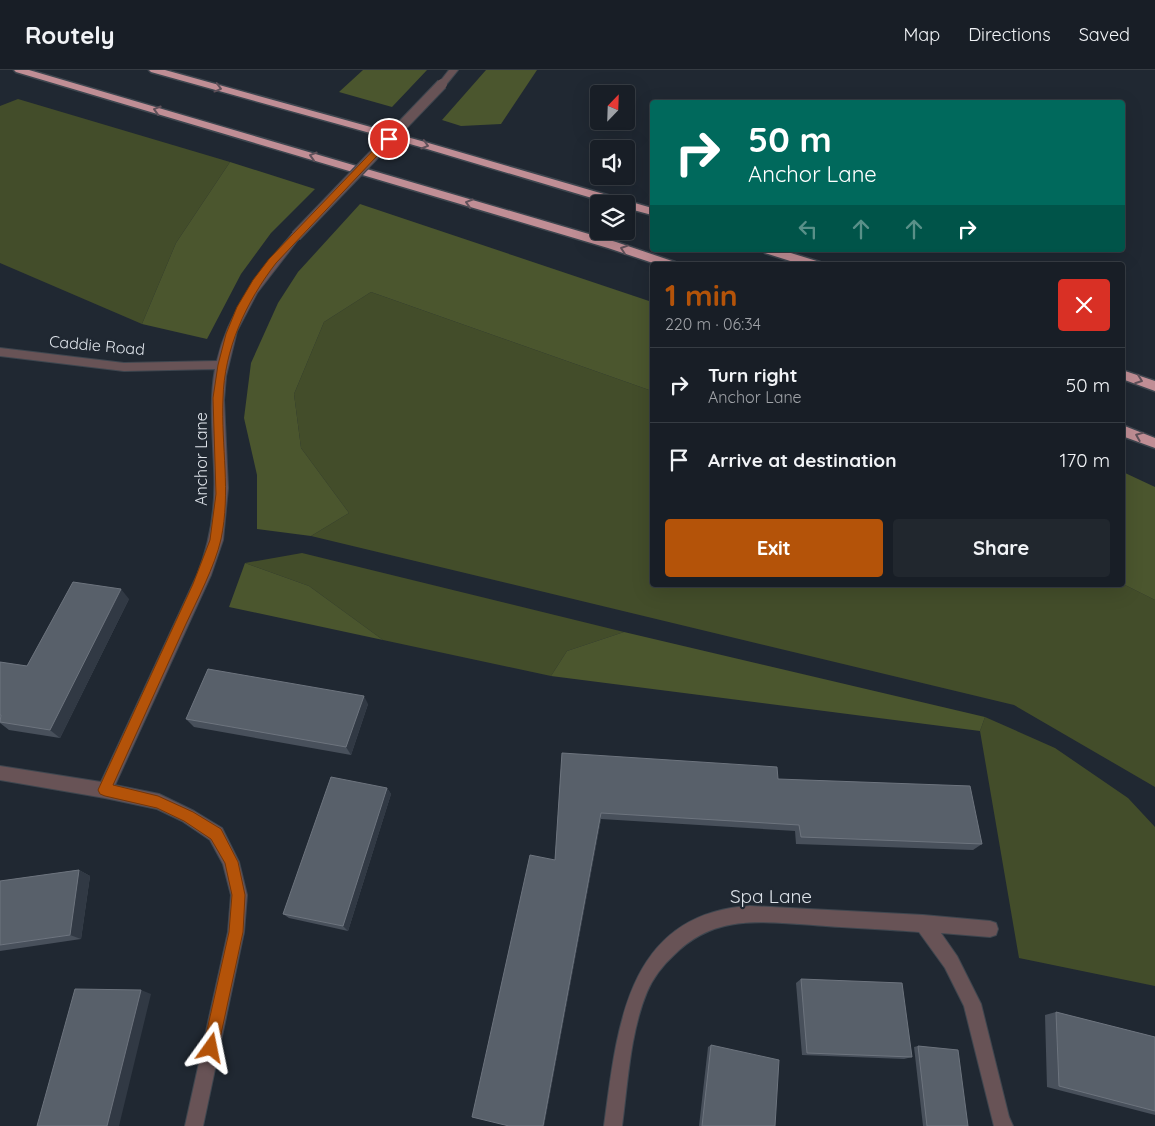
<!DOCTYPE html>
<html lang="en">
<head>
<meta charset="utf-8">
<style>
	:root { --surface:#181e26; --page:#21272e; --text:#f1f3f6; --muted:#9fa2a7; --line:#363c43; --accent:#b45309 }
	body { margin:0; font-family:Quicksand,sans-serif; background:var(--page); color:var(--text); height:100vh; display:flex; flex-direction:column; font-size:19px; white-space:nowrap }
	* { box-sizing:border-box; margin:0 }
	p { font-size:16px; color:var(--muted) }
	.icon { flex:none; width:28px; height:28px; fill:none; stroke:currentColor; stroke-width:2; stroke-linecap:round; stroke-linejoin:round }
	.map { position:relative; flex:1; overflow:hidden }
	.side { position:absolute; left:650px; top:192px; width:475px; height:325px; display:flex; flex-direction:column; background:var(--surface); border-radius:5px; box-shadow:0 5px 20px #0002,0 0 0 1px var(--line) }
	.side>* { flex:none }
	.banner { position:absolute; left:650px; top:30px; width:475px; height:152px; border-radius:5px; box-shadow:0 5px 20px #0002,0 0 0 1px var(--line); background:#00695c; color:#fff; overflow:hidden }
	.needle { width:32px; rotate:23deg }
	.buttons { position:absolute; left:590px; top:15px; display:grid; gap:10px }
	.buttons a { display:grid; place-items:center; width:45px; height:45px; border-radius:5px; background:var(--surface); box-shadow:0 5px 20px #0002,0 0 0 1px var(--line); font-size:25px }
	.pin { position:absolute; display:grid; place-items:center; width:42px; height:42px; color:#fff; margin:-21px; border:2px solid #fff; border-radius:50%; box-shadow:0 1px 5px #0007 }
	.me { position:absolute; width:55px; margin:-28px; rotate:12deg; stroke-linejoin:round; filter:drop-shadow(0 0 4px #0008) }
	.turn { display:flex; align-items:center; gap:18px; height:105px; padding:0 15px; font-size:22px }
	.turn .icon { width:65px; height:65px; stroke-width:2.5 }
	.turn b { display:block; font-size:35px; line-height:42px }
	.lanes { display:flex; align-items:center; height:48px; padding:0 15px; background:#0003; justify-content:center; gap:25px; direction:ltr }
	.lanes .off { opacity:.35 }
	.round { display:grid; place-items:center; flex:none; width:52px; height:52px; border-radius:5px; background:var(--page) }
	.summary { display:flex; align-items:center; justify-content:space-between; height:85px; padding:0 15px }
	h1 { font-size:30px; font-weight:700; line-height:38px; color:var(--accent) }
	.cta { display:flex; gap:10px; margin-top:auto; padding:10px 15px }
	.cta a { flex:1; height:58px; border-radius:5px; background:var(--accent); color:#fff; font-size:20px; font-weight:700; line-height:58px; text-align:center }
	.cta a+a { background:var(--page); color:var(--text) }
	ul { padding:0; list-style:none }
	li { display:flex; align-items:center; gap:15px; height:75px; padding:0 15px; border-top:1px solid var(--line) }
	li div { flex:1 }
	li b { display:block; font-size:19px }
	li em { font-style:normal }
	header { display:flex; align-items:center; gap:30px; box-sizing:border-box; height:70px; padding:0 25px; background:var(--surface); border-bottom:1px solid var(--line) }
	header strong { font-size:24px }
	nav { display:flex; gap:28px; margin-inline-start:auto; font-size:18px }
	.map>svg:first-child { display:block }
	.green { fill:#434d2a }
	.forest { fill:#4b562e }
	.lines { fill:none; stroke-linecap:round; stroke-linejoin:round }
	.minor-casing { stroke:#3e464f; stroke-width:2 }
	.motorway-casing { stroke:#3e464f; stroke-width:3 }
	.minor { fill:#685356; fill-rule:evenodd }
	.motorway { fill:#c08e95; fill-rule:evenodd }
	.minor-bridge-casing { stroke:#3e464f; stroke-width:12; stroke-linecap:butt }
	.minor-bridge { stroke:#685356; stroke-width:10 }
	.wall { fill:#48505b }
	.shaded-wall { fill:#313944 }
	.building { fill:#58606a; stroke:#6d747e }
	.oneway { stroke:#60515a }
	.route { fill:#b45309; stroke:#753606 }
	.labels { text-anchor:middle; stroke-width:4.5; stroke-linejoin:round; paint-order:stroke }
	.street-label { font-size:16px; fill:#dce1e8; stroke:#202832 }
	.near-street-label { font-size:19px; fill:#dce1e8; stroke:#202832 }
</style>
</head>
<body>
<header>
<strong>Routely</strong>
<nav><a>Map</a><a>Directions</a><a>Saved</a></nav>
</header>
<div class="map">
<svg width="1155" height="1056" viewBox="0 0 1155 1056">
	<rect width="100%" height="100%" fill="#202832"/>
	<!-- green -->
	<path class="green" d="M 18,29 L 230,92 L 176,173 L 142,254 L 0,193 L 0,36 Z
		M 371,222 L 652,321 L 652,515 L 1123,514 L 1155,530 L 1155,717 L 1014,635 L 311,466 L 349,443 L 301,378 L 294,324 L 324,252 Z
		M 302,483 L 624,562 L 567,581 L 551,606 L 383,570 L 309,516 L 245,493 Z
		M 985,647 L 1055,678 L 1128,728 L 1155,757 L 1155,916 L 1019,888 L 980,661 Z"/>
	<!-- forest -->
	<path class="forest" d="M 363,0 L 427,0 L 392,37 L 339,22 Z
		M 486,0 L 537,0 L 501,54 L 461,56 L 442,50 Z
		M 230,92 L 315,119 L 271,163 L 241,204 L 207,269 L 142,254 L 176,173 Z
		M 360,134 L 652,232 L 652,321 L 371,222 L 324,252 L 294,324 L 301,378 L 349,443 L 311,466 L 257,459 L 257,405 L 244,348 L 251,293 L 278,233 L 298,202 Z
		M 1123,402 L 1155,417 L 1155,530 L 1123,514 Z
		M 245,493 L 309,516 L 383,570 L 229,537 Z
		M 624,562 L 985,647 L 980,661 L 551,606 L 567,581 Z"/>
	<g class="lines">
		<defs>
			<path id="minor" d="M 449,0 L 458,0 L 445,16 L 439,16 L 438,14 Z
				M 296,163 L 301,166 L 257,223 L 237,261 L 226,306 L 224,330 L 228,418 L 223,470 L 211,505 L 115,715 L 159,724 L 194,741 L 222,758 L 239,792 L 247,825 L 244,862 L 203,1056 L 185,1056 L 228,862 L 231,825 L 223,794 L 210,770 L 182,751 L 157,739 L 105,728 L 0,710 L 0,696 L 101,712 L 197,505 C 211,470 216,436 214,399 C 213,366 209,332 215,299 L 124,301 L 0,286 L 0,278 L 124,293 L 217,291 C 228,242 260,201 292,164 Z
				M 750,836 L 923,845 L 990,851 L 996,853 L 998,859 L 996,865 L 990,867 L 941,863 L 957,886 L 981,934 L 1009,1047 L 1013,1056 L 994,1056 L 964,936 L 945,898 L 919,862 C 884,859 848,858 813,855 C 760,852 715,844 674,885 C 663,895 653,908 647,922 C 630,963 628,1012 622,1056 L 604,1056 C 617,959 626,843 750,836 Z"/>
			<path id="motorway" d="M 14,0 L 29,0 L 616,172 L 675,192 L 677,195 L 659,195 L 608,178 L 16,2 Z
				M 149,0 L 165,0 L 425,72 L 652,138 L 652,145 L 626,138 L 626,134 L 612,134 L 417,76 L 151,2 Z
				M 763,180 L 781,180 L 820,192 L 822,195 L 803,195 L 765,183 Z
				M 1122,300 L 1155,311 L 1155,321 L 1122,309 Z
				M 1122,355 L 1155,368 L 1155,378 L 1122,366 Z"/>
		</defs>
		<!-- minor casing -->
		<use href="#minor" class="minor-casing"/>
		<!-- motorway casing -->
		<use href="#motorway" class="motorway-casing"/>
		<!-- minor -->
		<use href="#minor" class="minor"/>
		<!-- motorway -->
		<use href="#motorway" class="motorway"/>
		<defs>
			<path id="minor-bridge" d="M 296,166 L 442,14"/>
		</defs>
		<!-- minor-bridge casing -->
		<use href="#minor-bridge" class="minor-bridge-casing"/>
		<!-- minor-bridge -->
		<use href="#minor-bridge" class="minor-bridge"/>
	</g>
	<!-- wall -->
	<path class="wall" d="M 129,529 L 60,668 L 9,660 L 0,653 L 0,592 L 27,596 Z
		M 368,634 L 351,685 L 194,657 L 186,649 Z
		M 562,683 L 778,709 L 982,774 L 973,780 L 796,774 L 795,761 L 601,749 L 544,1056 L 509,1056 L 555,790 Z
		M 387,718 L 391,724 L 348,861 L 289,848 L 283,844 Z
		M 79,800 L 90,806 L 81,869 L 0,881 L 0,811 Z
		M 801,909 L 912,987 L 904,989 L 802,985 L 796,913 Z
		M 1056,942 L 1155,967 L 1155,1045 L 1047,1017 L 1045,945 Z
		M 711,975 L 775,1056 L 699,1056 L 708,977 Z
		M 918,976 L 968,1056 L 923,1056 L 914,977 Z"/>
	<!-- shaded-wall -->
	<path class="shaded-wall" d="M 121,519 L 129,529 L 60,668 L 50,660 Z
		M 364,626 L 368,634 L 351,685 L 346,677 Z
		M 387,718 L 391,724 L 348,861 L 343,856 Z
		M 601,743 L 601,749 L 544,1056 L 543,1056 Z
		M 79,800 L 90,806 L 81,869 L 70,865 Z
		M 141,920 L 151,924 L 119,1056 L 107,1056 Z"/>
	<!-- building -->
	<path class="building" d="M 73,512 L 121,519 L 50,660 L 0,652 L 1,645 L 0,645 L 0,592 L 27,596 Z
		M 208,599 L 364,626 L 346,677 L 186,649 Z
		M 562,683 L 777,697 L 778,709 L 970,716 L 982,774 L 801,767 L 799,755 L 601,743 L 543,1056 L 509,1056 L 472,1047 L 530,785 L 555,790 Z
		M 331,707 L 387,718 L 343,856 L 283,844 Z
		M 79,800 L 70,865 L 0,875 L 0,811 Z
		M 801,909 L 902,913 L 912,987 L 807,983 Z
		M 75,919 L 141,920 L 107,1056 L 37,1056 Z
		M 1056,942 L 1155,967 L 1155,1041 L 1059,1016 Z
		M 711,975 L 779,990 L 775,1056 L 702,1056 Z
		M 918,976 L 958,980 L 968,1056 L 927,1056 Z"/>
	<!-- one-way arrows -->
	<defs><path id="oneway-chevron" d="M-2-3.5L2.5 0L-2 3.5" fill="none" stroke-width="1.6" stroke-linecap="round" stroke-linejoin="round" transform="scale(1.25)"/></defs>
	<g class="oneway">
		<use href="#oneway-chevron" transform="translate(218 18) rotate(15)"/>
		<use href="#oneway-chevron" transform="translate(157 40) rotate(-163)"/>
		<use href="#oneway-chevron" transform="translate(425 75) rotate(16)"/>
		<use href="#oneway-chevron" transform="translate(313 86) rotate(-163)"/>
		<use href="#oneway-chevron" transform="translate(469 133) rotate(-163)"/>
		<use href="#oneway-chevron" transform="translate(624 179) rotate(-161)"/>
		<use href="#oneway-chevron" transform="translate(1139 310) rotate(20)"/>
		<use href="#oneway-chevron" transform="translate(1139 366) rotate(-158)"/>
	</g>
	<!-- route -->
	<path class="route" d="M 386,67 L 393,69 L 276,193 C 246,232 224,279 223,329 C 221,376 231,422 221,469 C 215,496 197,530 185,556 C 161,609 137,662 113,715 L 158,726 L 193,742 L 221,759 L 238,792 L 245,825 L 243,862 L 218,978 L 216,984 L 211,986 L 206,984 L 203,978 L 229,862 L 232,825 L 225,793 L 211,769 L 184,751 L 157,738 L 105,726 L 100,724 L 98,720 L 193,514 L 210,470 L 216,424 L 213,328 L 218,295 L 226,264 L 237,237 L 253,210 L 269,189 Z"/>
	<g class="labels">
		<!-- street labels -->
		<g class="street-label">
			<text transform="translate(97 275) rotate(5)" y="6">Caddie Road</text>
			<text transform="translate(201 389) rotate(-90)" y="6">Anchor Lane</text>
		</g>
		<!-- near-street labels -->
		<g class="near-street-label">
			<text x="771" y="833">Spa Lane</text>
		</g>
	</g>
</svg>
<div class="buttons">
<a><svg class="needle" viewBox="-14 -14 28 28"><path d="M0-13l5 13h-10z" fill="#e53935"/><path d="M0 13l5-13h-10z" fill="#9fa2a7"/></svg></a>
<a><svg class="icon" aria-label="sound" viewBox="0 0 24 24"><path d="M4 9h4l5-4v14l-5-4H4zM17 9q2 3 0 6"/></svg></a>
<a><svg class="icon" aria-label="layers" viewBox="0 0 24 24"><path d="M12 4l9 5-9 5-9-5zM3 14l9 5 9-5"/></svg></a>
</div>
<div class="pin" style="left:389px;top:69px;background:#d93025"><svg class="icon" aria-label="arrive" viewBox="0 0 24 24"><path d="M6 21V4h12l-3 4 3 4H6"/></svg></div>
<svg class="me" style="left:211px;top:978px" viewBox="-20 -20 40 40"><path d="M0-17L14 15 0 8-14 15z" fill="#b45309" stroke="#fff" stroke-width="4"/></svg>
<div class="banner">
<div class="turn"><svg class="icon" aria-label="right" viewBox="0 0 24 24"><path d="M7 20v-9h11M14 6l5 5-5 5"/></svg><div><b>50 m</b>Anchor Lane</div></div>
<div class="lanes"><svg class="icon off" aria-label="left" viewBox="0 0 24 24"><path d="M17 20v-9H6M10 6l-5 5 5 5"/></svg><svg class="icon off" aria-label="ahead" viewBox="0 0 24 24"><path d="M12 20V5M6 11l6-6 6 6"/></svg><svg class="icon off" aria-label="ahead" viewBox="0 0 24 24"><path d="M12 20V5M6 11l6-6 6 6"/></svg><svg class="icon" aria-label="right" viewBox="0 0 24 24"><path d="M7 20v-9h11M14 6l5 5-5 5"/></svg></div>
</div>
<section class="side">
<div class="summary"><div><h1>1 min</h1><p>220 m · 06:34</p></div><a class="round" style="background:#d93025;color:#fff"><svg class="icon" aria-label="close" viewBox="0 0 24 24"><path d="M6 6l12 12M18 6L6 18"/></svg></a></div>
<ul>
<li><svg class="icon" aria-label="right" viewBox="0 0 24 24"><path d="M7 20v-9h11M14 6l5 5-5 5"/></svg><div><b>Turn right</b><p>Anchor Lane</p></div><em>50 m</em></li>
<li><svg class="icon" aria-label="arrive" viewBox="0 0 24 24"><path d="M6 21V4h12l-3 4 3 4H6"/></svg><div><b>Arrive at destination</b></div><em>170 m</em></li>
</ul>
<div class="cta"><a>Exit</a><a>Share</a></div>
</section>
</div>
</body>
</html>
